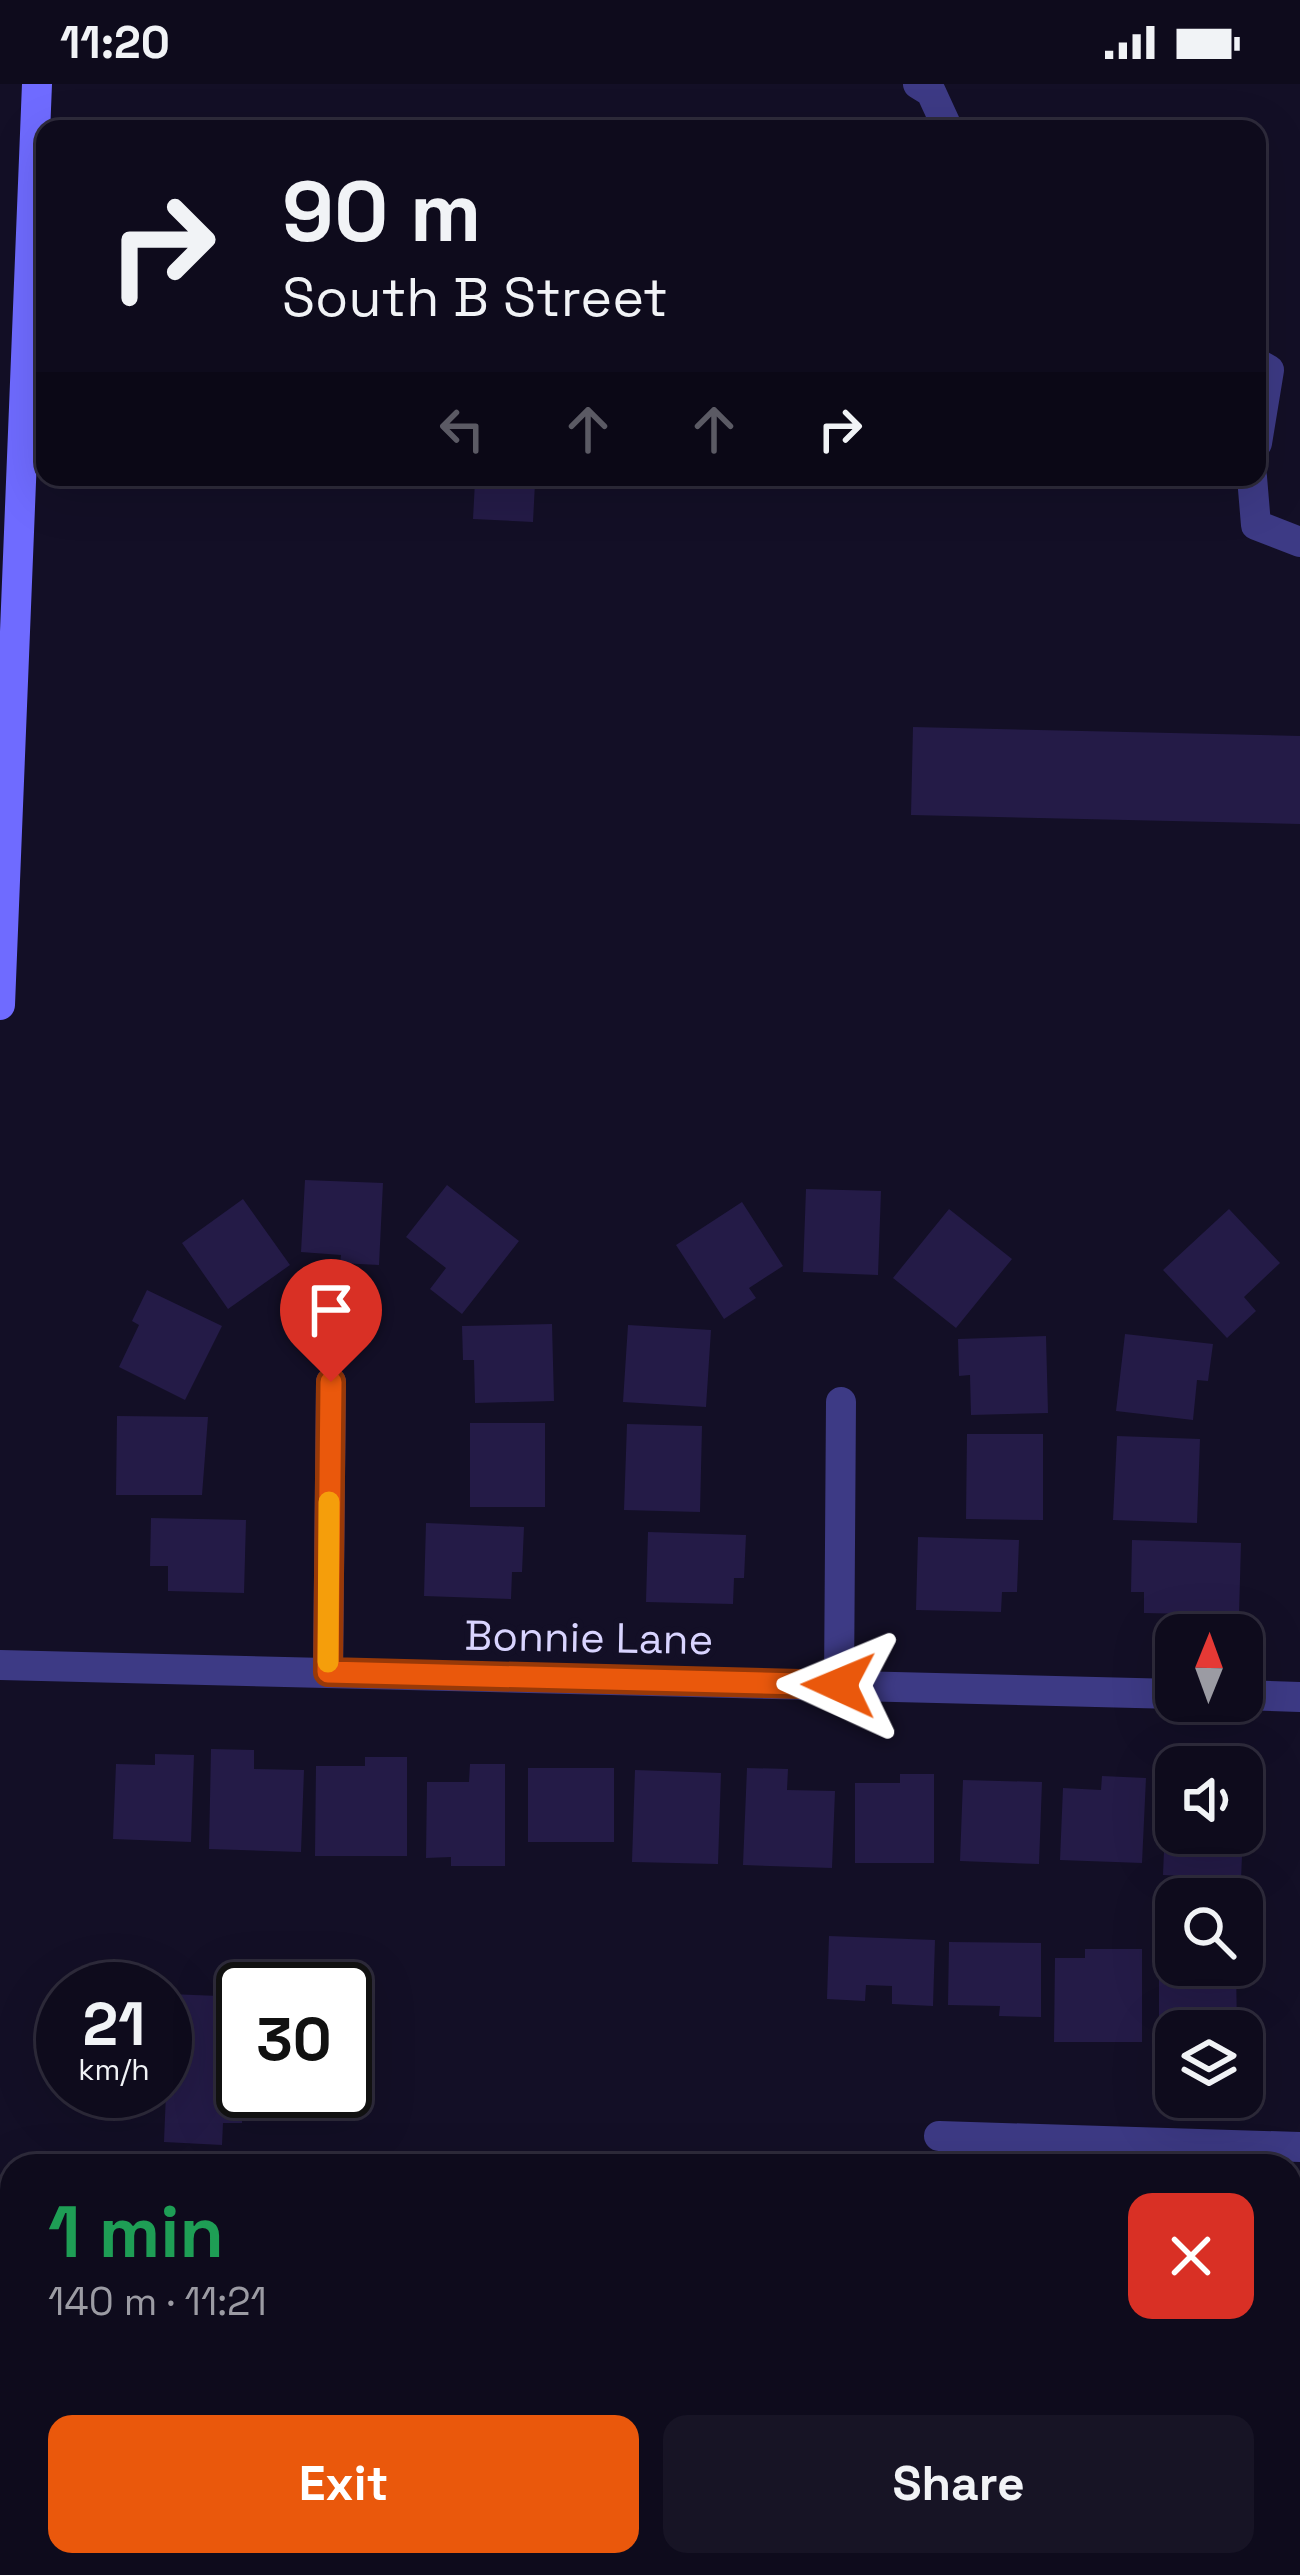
<!DOCTYPE html>
<html lang="en">
<head>
<meta charset="utf-8">
<style>
	:root { --surface:#0e0b1c; --page:#171425; --text:#f1f3f6; --muted:#9b9ba3; --line:#2e2b3b; --accent:#ea580c }
	body { margin:0; font-family:"Space Grotesk",sans-serif; background:var(--page); color:var(--text); height:100vh; display:flex; flex-direction:column; font-size:45px; white-space:nowrap }
	* { box-sizing:border-box; margin:0 }
	p { font-size:39px; color:var(--muted) }
	.icon { flex:none; width:66px; height:66px; fill:none; stroke:currentColor; stroke-width:2; stroke-linecap:round; stroke-linejoin:round }
	.map { position:relative; flex:1; overflow:hidden }
	.drawer { position:absolute; left:0px; top:2070px; width:1302px; height:423px; display:flex; flex-direction:column; background:var(--surface); border-radius:36px 36px 0 0; box-shadow:0 12px 48px #0002,0 0 0 3px var(--line) }
	.drawer>* { flex:none }
	.top-card { position:absolute; left:36px; top:36px; width:1230px; height:366px; border-radius:24px; box-shadow:0 12px 48px #0002,0 0 0 3px var(--line); background:#0e0b1c; color:var(--text); overflow:hidden }
	.needle { width:78px; rotate:1deg }
	.fabs { position:absolute; left:1155px; top:1530px; display:grid; gap:24px }
	.fabs a { display:grid; place-items:center; width:108px; height:108px; border-radius:24px; background:var(--surface); box-shadow:0 12px 48px #0002,0 0 0 3px var(--line); font-size:60px }
	.speed { position:absolute; left:36px; top:1878px; display:flex; gap:24px; font-size:60px; font-weight:700; text-align:center }
	.speed>* { display:grid; place-content:center; width:156px; height:156px; border-radius:50%; background:var(--surface); box-shadow:0 12px 48px #0002,0 0 0 3px var(--line); line-height:1 }
	.speed small { font-size:30px; font-weight:400 }
	.speed .limit { border:6px solid #111; border-radius:18px; background:#fff; color:#111 }
	.pin { position:absolute; display:grid; place-items:center; width:102px; height:102px; color:#fff; margin:-123px -51px; border-radius:50% 50% 50% 0; rotate:-45deg; box-shadow:0 0 12px #0007 }
	.pin .icon { rotate:45deg }
	.me { position:absolute; width:132px; margin:-66px; rotate:271deg; stroke-linejoin:round; filter:drop-shadow(0 0 9px #0008) }
	.turn { display:flex; align-items:center; gap:42px; height:252px; padding:0 48px; font-size:54px }
	.turn .icon { width:156px; height:156px; stroke-width:2.5 }
	.turn b { display:block; font-size:84px; line-height:102px }
	.lanes { display:flex; align-items:center; height:114px; padding:0 48px; background:#0003; justify-content:center; gap:60px; direction:ltr }
	.lanes .off { opacity:.35 }
	.round { display:grid; place-items:center; flex:none; width:126px; height:126px; border-radius:24px; background:var(--page) }
	.summary { display:flex; align-items:center; justify-content:space-between; height:204px; padding:0 48px }
	h1 { font-size:72px; font-weight:600; line-height:90px; color:#1e9e55 }
	.button { display:flex; gap:24px; margin-top:auto; padding:24px 48px }
	.button a { flex:1; height:138px; border-radius:24px; background:var(--accent); color:#fff; font-size:48px; font-weight:600; line-height:138px; text-align:center }
	.button a+a { background:var(--page); color:var(--text) }
	.status { display:flex; justify-content:space-between; align-items:center; height:84px; padding:0 60px; background:var(--surface); direction:ltr }
	.status svg { height:33px; fill:currentColor }
	.map>svg:first-child { display:block }
	.building { fill:#241b47 }
	.lines { fill:none; stroke-linecap:round; stroke-linejoin:round }
	.street { stroke:#3d3a85; stroke-width:30 }
	.secondary { stroke:#6f6bff; stroke-width:30 }
	.route-casing { stroke:#983908; stroke-width:30 }
	.route { stroke:#ea580c; stroke-width:21 }
	.slow { stroke:#f59e0b; stroke-width:21 }
	.labels { text-anchor:middle; stroke-width:12; stroke-linejoin:round; paint-order:stroke }
	.street-label { font-size:42px; fill:#d9d4ff; stroke:#130f26 }
</style>
</head>
<body>
<div class="status"><b>11:20</b><svg viewBox="0 0 49 12"><path d="M0 12V9h3v3zM5 12V6h3v6zM10 12V3h3v9zM15 12V0h3v12zM26 1h20v11H26zM47 4h2v5h-2z"/></svg></div>
<div class="map">
<svg width="1300" height="2491" viewBox="0 0 1300 2491">
	<rect width="100%" height="100%" fill="#130f26"/>
	<!-- building -->
	<path class="building" d="M 475,397 L 535,399 L 533,438 L 473,435 Z
		M 913,643 L 1300,652 L 1300,740 L 911,731 Z
		M 305,1096 L 383,1099 L 379,1181 L 340,1179 L 341,1171 L 301,1168 Z
		M 447,1101 L 519,1157 L 462,1230 L 430,1205 L 446,1184 L 406,1153 Z
		M 806,1105 L 881,1107 L 878,1191 L 803,1188 Z
		M 243,1115 L 290,1181 L 228,1225 L 182,1159 Z
		M 742,1118 L 783,1182 L 749,1204 L 756,1214 L 724,1235 L 676,1161 Z
		M 949,1125 L 1012,1175 L 956,1244 L 893,1194 Z
		M 1229,1125 L 1280,1179 L 1244,1213 L 1256,1227 L 1227,1254 L 1163,1186 Z
		M 147,1206 L 222,1242 L 185,1316 L 119,1283 L 139,1241 L 132,1237 Z
		M 552,1240 L 554,1317 L 475,1319 L 474,1276 L 463,1276 L 462,1242 Z
		M 628,1241 L 711,1246 L 706,1323 L 623,1318 Z
		M 1125,1250 L 1213,1260 L 1208,1297 L 1197,1296 L 1193,1336 L 1116,1327 Z
		M 1046,1252 L 1048,1329 L 971,1331 L 970,1291 L 959,1292 L 958,1255 Z
		M 117,1332 L 208,1333 L 202,1411 L 116,1411 Z
		M 470,1339 L 545,1339 L 545,1423 L 470,1423 Z
		M 627,1340 L 702,1342 L 700,1428 L 624,1426 Z
		M 967,1350 L 1043,1350 L 1043,1436 L 966,1435 Z
		M 1117,1352 L 1200,1355 L 1197,1439 L 1113,1436 Z
		M 151,1434 L 246,1436 L 244,1509 L 168,1507 L 168,1482 L 150,1482 Z
		M 426,1439 L 524,1443 L 522,1488 L 512,1488 L 511,1515 L 424,1512 Z
		M 648,1448 L 746,1451 L 744,1494 L 734,1494 L 733,1520 L 646,1518 Z
		M 918,1453 L 1019,1456 L 1017,1508 L 1002,1508 L 1001,1528 L 916,1526 Z
		M 1132,1456 L 1241,1459 L 1239,1531 L 1144,1529 L 1144,1508 L 1131,1508 Z
		M 211,1665 L 254,1666 L 254,1685 L 304,1686 L 301,1768 L 209,1765 Z
		M 155,1670 L 194,1671 L 191,1758 L 113,1755 L 116,1680 L 155,1681 Z
		M 365,1673 L 407,1673 L 407,1772 L 315,1772 L 316,1682 L 365,1682 Z
		M 470,1680 L 505,1680 L 505,1782 L 451,1782 L 451,1773 L 426,1774 L 427,1698 L 469,1698 Z
		M 528,1684 L 614,1684 L 614,1758 L 528,1758 Z
		M 747,1684 L 788,1685 L 787,1706 L 835,1707 L 832,1784 L 743,1781 Z
		M 635,1686 L 721,1689 L 718,1780 L 632,1778 Z
		M 900,1690 L 934,1690 L 934,1779 L 855,1779 L 855,1699 L 900,1699 Z
		M 1102,1692 L 1146,1694 L 1142,1779 L 1060,1776 L 1063,1704 L 1101,1706 Z
		M 963,1696 L 1042,1698 L 1039,1780 L 960,1777 Z
		M 1166,1716 L 1176,1716 L 1176,1749 L 1243,1749 L 1241,1795 L 1163,1791 Z
		M 829,1852 L 935,1856 L 933,1922 L 892,1920 L 892,1902 L 866,1901 L 865,1917 L 827,1915 Z
		M 949,1858 L 1041,1859 L 1041,1933 L 999,1932 L 1000,1922 L 948,1921 Z
		M 1085,1865 L 1142,1865 L 1142,1958 L 1054,1958 L 1055,1874 L 1085,1874 Z
		M 1159,1879 L 1236,1881 L 1237,1947 L 1176,1947 L 1176,1968 L 1159,1968 Z
		M 170,1910 L 243,1913 L 242,2039 L 223,2039 L 222,2061 L 164,2058 Z
		M 181,2481 L 261,2481 L 261,2491 L 181,2487 Z
		M 338,2481 L 382,2481 L 382,2491 L 338,2491 Z
		M 406,2481 L 448,2481 L 448,2491 L 406,2491 Z
		M 579,2481 L 659,2481 L 659,2491 L 579,2491 Z
		M 714,2481 L 764,2481 L 764,2491 L 714,2491 Z
		M 855,2481 L 905,2481 L 905,2491 L 855,2491 Z
		M 969,2481 L 1069,2481 L 1069,2490 L 993,2491 L 993,2487 L 969,2486 Z
		M 1110,2481 L 1209,2481 L 1209,2491 L 1109,2489 Z"/>
	<g class="lines">
		<!-- street -->
		<path class="street" d="M 918,0 L 931,8 L 948,45
			M 1257,279 L 1269,286 L 1257,359
			M 1252,393 L 1256,441 L 1300,458
			M 0,1581 L 1176,1610
			M 328,1588 L 331,1298
			M 839,1601 L 841,1318
			M 1242,1611 L 1300,1613
			M 939,2052 L 1300,2063
			M 1295,2491 L 1300,2308"/>
		<!-- secondary -->
		<path class="secondary" d="M 0,921 L 37,0"/>
	</g>
	<g class="lines">
		<defs>
			<path id="route" d="M 331,1298 L 328,1588 L 839,1601"/>
		</defs>
		<!-- route casing -->
		<use href="#route" class="route-casing"/>
		<!-- route -->
		<use href="#route" class="route"/>
		<!-- slow -->
		<path class="slow" d="M 328,1578 L 329,1418"/>
	</g>
	<g class="labels">
		<!-- street labels -->
		<g class="street-label">
			<text transform="translate(589 1553) rotate(1)" y="15">Bonnie Lane</text>
		</g>
	</g>
</svg>
<div class="fabs">
<a><svg class="needle" viewBox="-14 -14 28 28"><path d="M0-13l5 13h-10z" fill="#e53935"/><path d="M0 13l5-13h-10z" fill="#9b9ba3"/></svg></a>
<a><svg class="icon" aria-label="sound" viewBox="0 0 24 24"><path d="M4 9h4l5-4v14l-5-4H4zM17 9q2 3 0 6"/></svg></a>
<a><svg class="icon" aria-label="search" viewBox="0 0 24 24"><circle cx="10" cy="10" r="6"/><path d="M15 15l6 6"/></svg></a>
<a><svg class="icon" aria-label="layers" viewBox="0 0 24 24"><path d="M12 4l9 5-9 5-9-5zM3 14l9 5 9-5"/></svg></a>
</div>
<div class="speed"><div>21<small>km/h</small></div><div class="limit">30</div></div>
<div class="pin" style="left:331px;top:1298px;background:#d93025"><svg class="icon" aria-label="arrive" viewBox="0 0 24 24"><path d="M6 21V4h12l-3 4 3 4H6"/></svg></div>
<svg class="me" style="left:839px;top:1601px" viewBox="-20 -20 40 40"><path d="M0-17L14 15 0 8-14 15z" fill="#ea580c" stroke="#fff" stroke-width="4"/></svg>
<div class="top-card">
<div class="turn"><svg class="icon" aria-label="right" viewBox="0 0 24 24"><path d="M7 20v-9h11M14 6l5 5-5 5"/></svg><div><b>90 m</b>South B Street</div></div>
<div class="lanes"><svg class="icon off" aria-label="left" viewBox="0 0 24 24"><path d="M17 20v-9H6M10 6l-5 5 5 5"/></svg><svg class="icon off" aria-label="ahead" viewBox="0 0 24 24"><path d="M12 20V5M6 11l6-6 6 6"/></svg><svg class="icon off" aria-label="ahead" viewBox="0 0 24 24"><path d="M12 20V5M6 11l6-6 6 6"/></svg><svg class="icon" aria-label="right" viewBox="0 0 24 24"><path d="M7 20v-9h11M14 6l5 5-5 5"/></svg></div>
</div>
<section class="drawer">
<div class="summary"><div><h1>1 min</h1><p>140 m · 11:21</p></div><a class="round" style="background:#d93025;color:#fff"><svg class="icon" aria-label="close" viewBox="0 0 24 24"><path d="M6 6l12 12M18 6L6 18"/></svg></a></div>
<div class="button"><a>Exit</a><a>Share</a></div>
</section>
</div>
</body>
</html>
